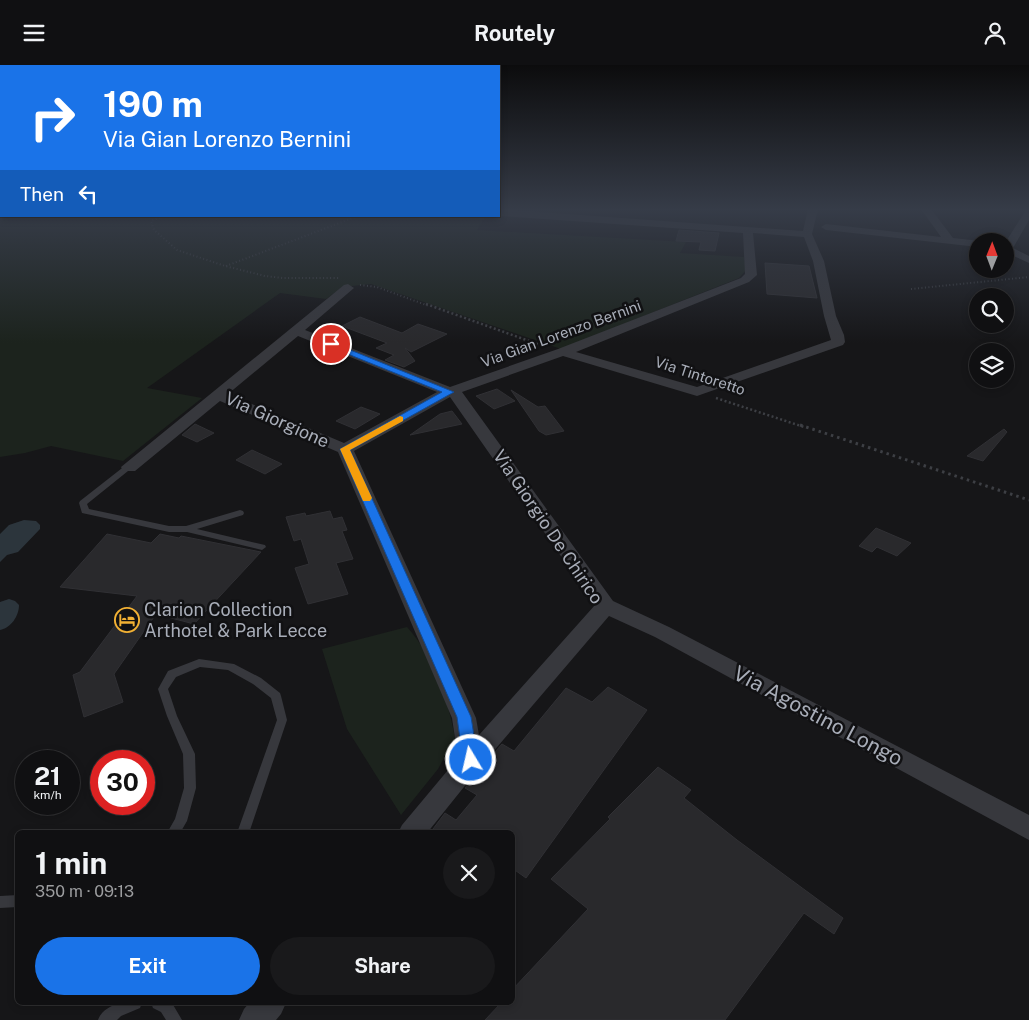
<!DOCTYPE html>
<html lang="en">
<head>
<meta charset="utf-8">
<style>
	:root { --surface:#101012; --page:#19191b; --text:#f1f3f6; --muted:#9c9d9f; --line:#303032; --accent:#1a73e8 }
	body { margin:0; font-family:"Public Sans",sans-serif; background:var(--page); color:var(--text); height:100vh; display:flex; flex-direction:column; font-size:19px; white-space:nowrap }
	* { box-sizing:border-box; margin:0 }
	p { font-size:16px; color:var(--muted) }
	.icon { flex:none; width:28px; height:28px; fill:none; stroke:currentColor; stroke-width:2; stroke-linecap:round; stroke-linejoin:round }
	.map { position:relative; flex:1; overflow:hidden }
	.panel { position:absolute; left:15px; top:765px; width:500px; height:175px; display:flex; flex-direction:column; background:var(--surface); border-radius:8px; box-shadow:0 2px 8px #0003,0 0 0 1px var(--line) }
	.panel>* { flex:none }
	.guide { position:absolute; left:0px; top:0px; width:500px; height:152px; box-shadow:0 2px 8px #0003,0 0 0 1px var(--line); background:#1a73e8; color:#fff; overflow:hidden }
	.needle { width:32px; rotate:1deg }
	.controls { position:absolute; left:969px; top:168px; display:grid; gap:10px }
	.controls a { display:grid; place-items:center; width:45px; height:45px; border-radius:50%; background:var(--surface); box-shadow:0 2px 8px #0003,0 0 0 1px var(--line); font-size:25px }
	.speed { position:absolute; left:15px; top:685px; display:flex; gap:10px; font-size:25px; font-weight:700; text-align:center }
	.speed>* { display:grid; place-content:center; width:65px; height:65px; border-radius:50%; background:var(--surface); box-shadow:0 2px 8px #0003,0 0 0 1px var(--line); line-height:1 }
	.speed small { font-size:12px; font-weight:400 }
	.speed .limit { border:8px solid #d22; background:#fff; color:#111 }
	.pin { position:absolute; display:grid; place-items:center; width:42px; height:42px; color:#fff; margin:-21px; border:2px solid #fff; border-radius:50%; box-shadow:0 1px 5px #0007 }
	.me { position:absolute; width:55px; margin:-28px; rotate:351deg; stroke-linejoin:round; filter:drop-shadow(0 0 4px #0008) }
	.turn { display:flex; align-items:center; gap:18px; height:105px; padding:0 20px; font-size:22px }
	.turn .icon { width:65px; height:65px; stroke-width:2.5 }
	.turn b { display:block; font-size:35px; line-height:42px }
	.then { display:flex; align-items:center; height:48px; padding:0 20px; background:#0003; gap:10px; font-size:19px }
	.round { display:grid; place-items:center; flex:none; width:52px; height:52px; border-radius:26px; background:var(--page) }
	.head { display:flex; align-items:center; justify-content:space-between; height:85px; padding:0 20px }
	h1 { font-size:30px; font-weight:700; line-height:38px }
	.button { display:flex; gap:10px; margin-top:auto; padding:10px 20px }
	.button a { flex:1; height:58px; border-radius:30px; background:var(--accent); color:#fff; font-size:20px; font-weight:700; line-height:58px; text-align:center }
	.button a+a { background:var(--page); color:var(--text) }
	header { display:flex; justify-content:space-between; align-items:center; height:65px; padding:0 20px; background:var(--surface); font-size:22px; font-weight:700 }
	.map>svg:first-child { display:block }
	.green { fill:#1c231d }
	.water { fill:#2c353c }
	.building { fill:#29292c; stroke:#303034 }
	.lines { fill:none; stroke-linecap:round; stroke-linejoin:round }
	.path-far2 { stroke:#3d3f44; stroke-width:2; stroke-dasharray:1 2.5; stroke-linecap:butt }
	.path-far1 { stroke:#3d3f44; stroke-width:2.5; stroke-dasharray:2 2.5; stroke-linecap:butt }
	.path { stroke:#3d3f44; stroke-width:3; stroke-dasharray:2.5 4; stroke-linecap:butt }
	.lane { fill:#37383d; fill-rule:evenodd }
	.street { fill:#37383d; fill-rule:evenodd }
	.route { fill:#1a73e8; stroke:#114b97 }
	.slow { fill:#f59e0b }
	.labels { text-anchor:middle; stroke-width:5; stroke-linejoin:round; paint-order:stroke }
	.far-street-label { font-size:15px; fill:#a8adb8; stroke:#111113 }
	.street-label { font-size:18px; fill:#a8adb8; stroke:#111113 }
	.poi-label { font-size:18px; fill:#a8adb8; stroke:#111113; text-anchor:start }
	.near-street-label { font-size:21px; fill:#a8adb8; stroke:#111113 }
</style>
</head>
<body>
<header><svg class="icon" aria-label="menu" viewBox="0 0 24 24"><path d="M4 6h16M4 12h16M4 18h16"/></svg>Routely<svg class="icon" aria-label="person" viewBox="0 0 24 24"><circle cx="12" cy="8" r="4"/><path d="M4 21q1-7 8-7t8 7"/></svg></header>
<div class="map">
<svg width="1029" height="955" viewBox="0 0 1029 955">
	<rect width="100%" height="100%" fill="#161618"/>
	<!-- green -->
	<path class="green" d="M 0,144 L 1,151 L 486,151 L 477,165 L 686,177 L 680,188 L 744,192 L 746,205 L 739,213 L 561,284 L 371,219 L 343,222 L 326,234 L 280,228 L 147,323 L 202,333 L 123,396 L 51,381 L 25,388 L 0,392 Z
		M 407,562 C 434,592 448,634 455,673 L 438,704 L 401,750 L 347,664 L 322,584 Z"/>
	<!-- water -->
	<path class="water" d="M 24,455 L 36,456 L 40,460 L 40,464 L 18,487 L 7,490 L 0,497 L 0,469 L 9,460 Z
		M 9,534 L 15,536 L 19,540 C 19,551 11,563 0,565 L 0,537 Z"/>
	<!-- building -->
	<path class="building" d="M 679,165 L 719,168 L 715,186 L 699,185 L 701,177 L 676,176 Z
		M 765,198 L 809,201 L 817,233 L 767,229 Z
		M 360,252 L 402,268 L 418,259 L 447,269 L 411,287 L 405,283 L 415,296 L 404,302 L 385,295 L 394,290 L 376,283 L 387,278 L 342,261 Z
		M 497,324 L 515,336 L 494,344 L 476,331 Z
		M 511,325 L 538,342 L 545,341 L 564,366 L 546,370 L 539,366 Z
		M 361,342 L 380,349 L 355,364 L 336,356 Z
		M 452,346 L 462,359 L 410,370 L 440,349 Z
		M 195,359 L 214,368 L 197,377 L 182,370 Z
		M 1004,364 L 1007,367 L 983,396 L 967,391 Z
		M 252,385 L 282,399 L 265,409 L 236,395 Z
		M 330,446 L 333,454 L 342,452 L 347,465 L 342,466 L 353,494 L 336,498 L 348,529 L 308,539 L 295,503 L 309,499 L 301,474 L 294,476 L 286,452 L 305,448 L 306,451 Z
		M 876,463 L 911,478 L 897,491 L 877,482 L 872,487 L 859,481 Z
		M 107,469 L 151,478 L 160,469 L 179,473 L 181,471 L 261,487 L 194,559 L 156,549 L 114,609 L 123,637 L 84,652 L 73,610 L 80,607 L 137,531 L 60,522 Z
		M 608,622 L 647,645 L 526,813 L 512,803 L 512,768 L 430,768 L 445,748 L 456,755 L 477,730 L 465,723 L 481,703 L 502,679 L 514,686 L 566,623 L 592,637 Z
		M 658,702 L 691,725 L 684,733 L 737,775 L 843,853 L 834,869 L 804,848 L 725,955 L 485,955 L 501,938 L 512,938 L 512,925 L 588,844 L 551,814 L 610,754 L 608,752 Z"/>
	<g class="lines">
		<!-- path-far2 -->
		<path class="path-far2" d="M 163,151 L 151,156 L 154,165 L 177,185 L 225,201 L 265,211 L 283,213 L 339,213
			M 226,201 L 358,151
			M 360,220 L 377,222 L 429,241
			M 911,224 L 1029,212"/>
		<!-- path-far1 -->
		<path class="path-far1" d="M 426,239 L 543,281
			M 716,333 L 804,362"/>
		<!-- path -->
		<path class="path" d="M 800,360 L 1029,435"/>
		<!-- lane -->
		<path class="lane" d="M 126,400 L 129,400 L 133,402 L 87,439 L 89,444 L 169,461 L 186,461 L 240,445 L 243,446 L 244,448 L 243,450 L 197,464 L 265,480 L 266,482 L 262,485 L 187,467 L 169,467 L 82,448 L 79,438 L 80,436 Z
			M 199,594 L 234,599 L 261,613 L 280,628 L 281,631 L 287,655 L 249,768 L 237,768 L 277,655 L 271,633 L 253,619 L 228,605 L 200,602 L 176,612 L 168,624 L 177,651 L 195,689 L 196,723 L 187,756 L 180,768 L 167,768 L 175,754 L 184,723 L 183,689 L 167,651 L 158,624 L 168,606 Z
			M 18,830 L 18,842 L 0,843 L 0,831 Z
			M 119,938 L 142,938 L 140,943 L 121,951 L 117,955 L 98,955 C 101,946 110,941 119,938 Z
			M 151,938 L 172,938 L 182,955 L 166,955 L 161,947 L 153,943 Z"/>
		<!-- street -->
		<path class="street" d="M 499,144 L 803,166 L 808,144 L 818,144 L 812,169 L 824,196 L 836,251 L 844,270 L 845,277 L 843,280 L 697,331 L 563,291 L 462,327 L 613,536 L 669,562 L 1029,750 L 1029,775 L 655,572 L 609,551 L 480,702 L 427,768 L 398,768 L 402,760 L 458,693 L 452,653 L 338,387 L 220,336 L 135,406 L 123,406 L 121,402 L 344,220 L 348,219 L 354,223 L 305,265 L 450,322 L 558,284 L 741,213 L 745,209 L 743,168 L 500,151 ZM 753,168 L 804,172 L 813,196 L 824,251 L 831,275 L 697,322 L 576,287 L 749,217 L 757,210 ZM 298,271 L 437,327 L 344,378 L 228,329 ZM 450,332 L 595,540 L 479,670 L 476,653 L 354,386 Z
			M 921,144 L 931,144 L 953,173 L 980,176 L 978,176 L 978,182 L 826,165 L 821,162 L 826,159 L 941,172 Z
			M 1029,144 L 1029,155 L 1013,183 L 1029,191 L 1029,198 L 1005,187 L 1005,178 L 1026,145 Z
			M 249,938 L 286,938 L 281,949 L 276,955 L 239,955 L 244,944 Z"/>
	</g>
	<!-- sky -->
	<linearGradient id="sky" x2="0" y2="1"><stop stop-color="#0c0c0d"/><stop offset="0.52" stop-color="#363c48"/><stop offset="1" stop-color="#363c48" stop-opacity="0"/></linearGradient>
	<rect width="1029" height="278" fill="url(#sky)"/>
	<!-- route -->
	<path class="route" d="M 328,278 L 333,278 L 454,327 L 350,385 L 471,652 L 478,695 L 476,699 L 471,701 L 466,699 L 463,695 L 457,652 L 340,384 L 442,327 L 328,281 Z"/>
	<!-- slow -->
	<path class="slow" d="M 400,351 L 403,352 L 403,356 L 350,385 L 372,433 L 370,436 L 363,436 L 340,384 Z"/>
	<!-- icons -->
	<defs>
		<symbol id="hotel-ring" viewBox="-11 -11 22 22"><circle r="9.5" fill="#111113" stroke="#f2b134" stroke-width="1.5"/><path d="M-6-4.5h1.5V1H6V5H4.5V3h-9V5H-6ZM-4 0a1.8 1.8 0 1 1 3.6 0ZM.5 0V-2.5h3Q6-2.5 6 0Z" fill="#f2b134"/></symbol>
	</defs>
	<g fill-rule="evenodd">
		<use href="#hotel-ring" x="113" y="541" width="28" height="28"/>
	</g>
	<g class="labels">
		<!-- far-street labels -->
		<g class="far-street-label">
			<text transform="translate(561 269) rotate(-20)" y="5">Via Gian Lorenzo Bernini</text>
			<text transform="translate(700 311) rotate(18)" y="5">Via Tintoretto</text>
		</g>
		<!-- street labels -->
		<g class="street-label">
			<text transform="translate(277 355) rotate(24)" y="6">Via Giorgione</text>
			<text transform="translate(548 462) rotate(56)" y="6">Via Giorgio De Chirico</text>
		</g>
		<!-- poi labels -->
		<g class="poi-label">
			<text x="144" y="551">Clarion Collection<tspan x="144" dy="21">Arthotel &amp; Park Lecce</tspan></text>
		</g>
		<!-- near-street labels -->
		<g class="near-street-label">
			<text transform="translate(818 651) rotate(28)" y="7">Via Agostino Longo</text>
		</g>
	</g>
</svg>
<div class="controls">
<a><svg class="needle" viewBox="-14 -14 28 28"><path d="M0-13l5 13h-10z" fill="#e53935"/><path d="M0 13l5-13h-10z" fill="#9c9d9f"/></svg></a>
<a><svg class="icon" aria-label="search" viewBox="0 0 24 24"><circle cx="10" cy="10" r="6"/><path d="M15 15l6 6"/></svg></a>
<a><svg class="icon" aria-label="layers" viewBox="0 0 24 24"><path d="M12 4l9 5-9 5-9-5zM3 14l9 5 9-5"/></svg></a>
</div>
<div class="speed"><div>21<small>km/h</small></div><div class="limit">30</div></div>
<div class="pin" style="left:331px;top:279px;background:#d93025"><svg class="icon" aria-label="arrive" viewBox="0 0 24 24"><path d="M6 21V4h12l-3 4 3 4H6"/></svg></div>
<svg class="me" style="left:471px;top:695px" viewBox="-20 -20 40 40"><circle r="17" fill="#1a73e8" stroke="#fff" stroke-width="3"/><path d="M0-11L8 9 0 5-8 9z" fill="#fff"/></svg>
<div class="guide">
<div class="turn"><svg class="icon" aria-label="right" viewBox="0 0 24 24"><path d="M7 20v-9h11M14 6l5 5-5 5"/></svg><div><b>190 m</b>Via Gian Lorenzo Bernini</div></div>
<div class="then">Then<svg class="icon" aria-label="left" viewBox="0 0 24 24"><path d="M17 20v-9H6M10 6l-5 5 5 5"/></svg></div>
</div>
<section class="panel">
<div class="head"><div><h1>1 min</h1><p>350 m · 09:13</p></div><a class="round"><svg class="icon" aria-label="close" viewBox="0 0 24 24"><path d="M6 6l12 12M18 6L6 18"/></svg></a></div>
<div class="button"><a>Exit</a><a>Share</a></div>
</section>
</div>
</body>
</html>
